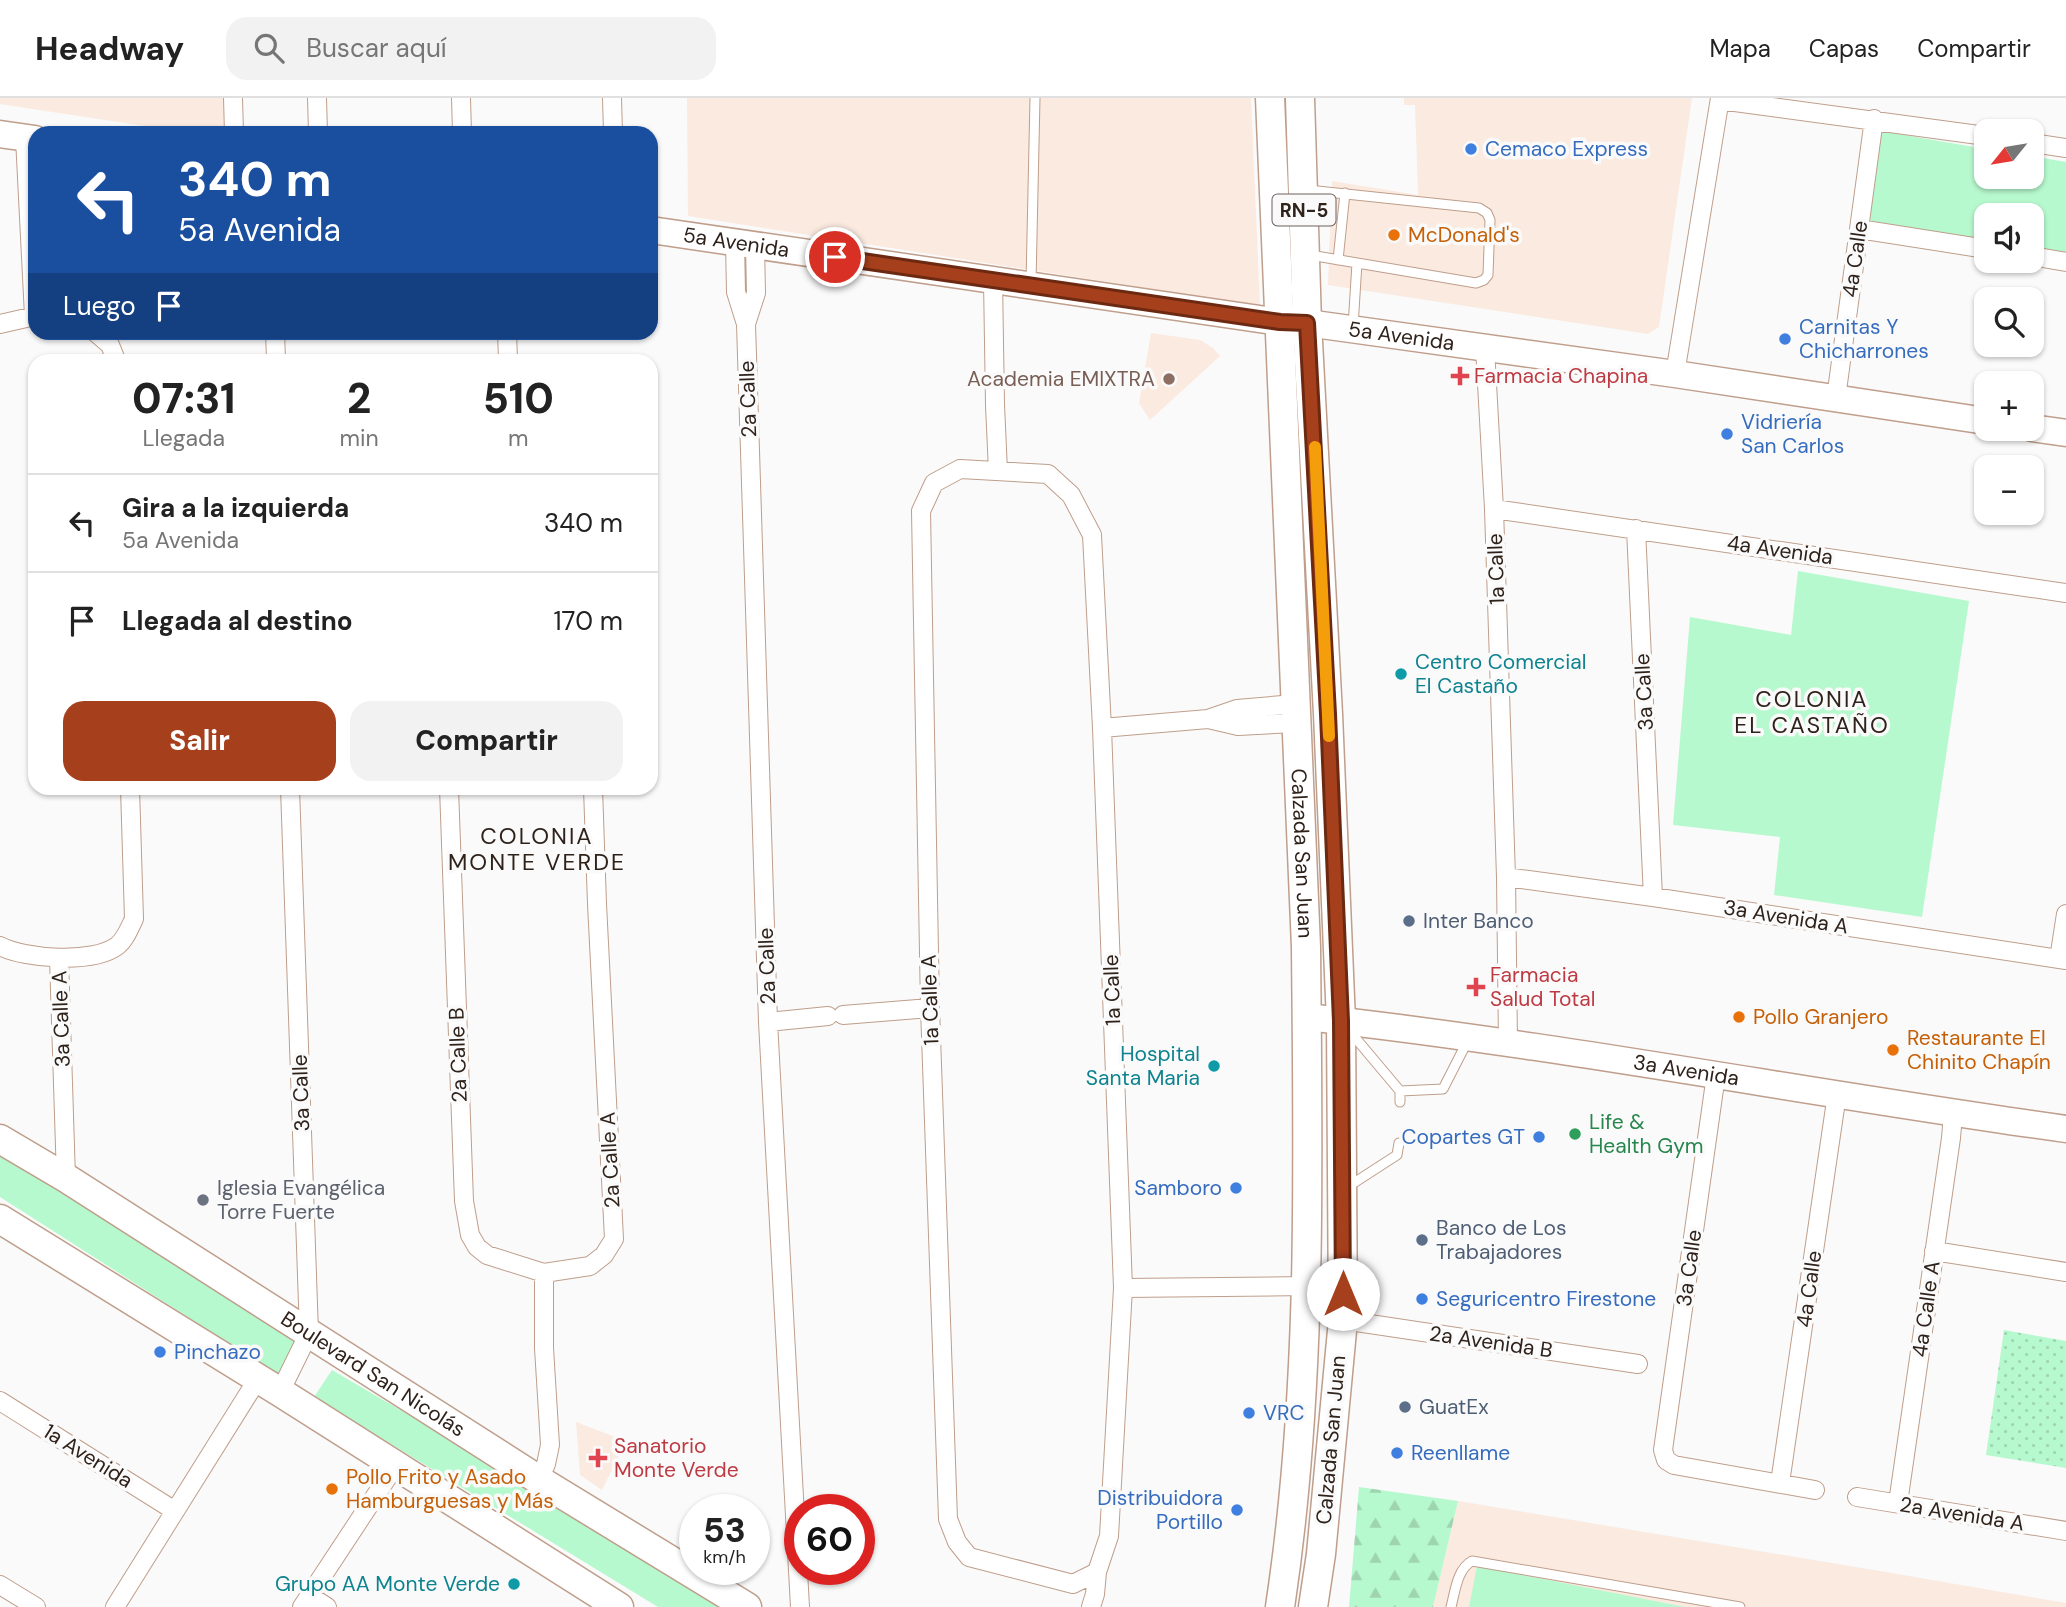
<!DOCTYPE html>
<html lang="es">
<head>
<meta charset="utf-8">
<style>
	:root { --surface:#fff; --page:#f2f2f2; --text:#222; --muted:#767676; --line:#e0e0e0; --accent:#a63f1c }
	body { margin:0; font-family:"DM Sans",sans-serif; background:var(--page); color:var(--text); height:100vh; display:flex; flex-direction:column; font-size:26px; white-space:nowrap }
	* { box-sizing:border-box; margin:0 }
	p { font-size:23px; color:var(--muted) }
	.icon { flex:none; width:38px; height:38px; fill:none; stroke:currentColor; stroke-width:2; stroke-linecap:round; stroke-linejoin:round }
	.map { position:relative; flex:1; overflow:hidden }
	.details { position:absolute; left:28px; top:256px; width:630px; height:441px; display:flex; flex-direction:column; background:var(--surface); border-radius:21px; box-shadow:0 2px 5px #0004 }
	.details>* { flex:none }
	.hud { position:absolute; left:28px; top:28px; width:630px; height:214px; border-radius:21px; box-shadow:0 2px 5px #0004; background:#1a4fa0; color:#fff; overflow:hidden }
	.needle { width:46px; rotate:240deg }
	.buttons { position:absolute; left:1974px; top:21px; display:grid; gap:14px }
	.buttons a { display:grid; place-items:center; width:70px; height:70px; border-radius:14px; background:var(--surface); box-shadow:0 2px 5px #0004; font-size:35px }
	.speed { position:absolute; left:679px; top:1396px; display:flex; gap:14px; font-size:35px; font-weight:700; text-align:center }
	.speed>* { display:grid; place-content:center; width:91px; height:91px; border-radius:50%; background:var(--surface); box-shadow:0 2px 5px #0004; line-height:1 }
	.speed small { font-size:18px; font-weight:400 }
	.speed .limit { border:10px solid #d22; background:#fff; color:#111 }
	.pin { position:absolute; display:grid; place-items:center; width:60px; height:60px; color:#fff; margin:-30px; border:4px solid #fff; border-radius:50%; box-shadow:0 2px 7px #0007 }
	.me { position:absolute; width:77px; margin:-38px; rotate:0deg; stroke-linejoin:round; filter:drop-shadow(0 0 5px #0008) }
	.turn { display:flex; align-items:center; gap:24px; height:147px; padding:0 35px; font-size:32px }
	.turn .icon { width:91px; height:91px; stroke-width:2.5 }
	.turn b { display:block; font-size:49px; line-height:60px }
	.then { display:flex; align-items:center; height:66px; padding:0 35px; background:#0003; gap:14px; font-size:26px }
	.eta { display:flex; justify-content:space-evenly; align-items:center; height:119px; text-align:center }
	.eta b { font-size:42px; font-weight:800; line-height:49px }
	.primary-button { display:flex; gap:14px; margin-top:auto; padding:14px 35px }
	.primary-button a { flex:1; height:80px; border-radius:21px; background:var(--accent); color:#fff; font-size:28px; font-weight:800; line-height:80px; text-align:center }
	.primary-button a+a { background:var(--page); color:var(--text) }
	ul { padding:0; list-style:none }
	li { display:flex; align-items:center; gap:21px; height:98px; padding:0 35px; border-top:2px solid var(--line) }
	li div { flex:1 }
	li b { display:block; font-size:26px }
	li em { font-style:normal }
	header { display:flex; align-items:center; gap:42px; box-sizing:border-box; height:98px; padding:0 35px; background:var(--surface); border-bottom:2px solid var(--line) }
	header strong { font-size:33px }
	nav { display:flex; gap:38px; margin-inline-start:auto; font-size:24px }
	.search { width:490px; height:63px; background:var(--page); display:flex; align-items:center; gap:18px; box-sizing:border-box; padding:0 24px; border-radius:21px; color:var(--muted); font-size:26px }
	.map>svg:first-child { display:block }
	.built { fill:#fbeae0 }
	.green { fill:#b7f9ce }
	.forest { fill:url(#forest-firs) }
	.garden { fill:url(#garden-dots) }
	.lines { fill:none; stroke-linecap:round; stroke-linejoin:round }
	.lane-casing { stroke:#bf9e8b; stroke-width:11 }
	.street-casing { stroke:#bf9e8b; stroke-width:20 }
	.secondary-casing { stroke:#bf9e8b; stroke-width:29 }
	.primary-casing { stroke:#bf9e8b; stroke-width:31 }
	.lane { stroke:#fff; stroke-width:9 }
	.street { stroke:#fff; stroke-width:18 }
	.secondary { stroke:#fff; stroke-width:26 }
	.primary { stroke:#fff; stroke-width:28 }
	.route-casing { stroke:#6c2912; stroke-width:18 }
	.route { stroke:#a63f1c; stroke-width:12 }
	.slow { stroke:#f59e0b; stroke-width:12 }
	.shop-dot { fill:#3f7fe0; stroke:#fafafa; stroke-width:2.5 }
	.food-dot { fill:#e8710a; stroke:#fafafa; stroke-width:2.5 }
	.health-dot { fill:#e0444e; stroke:#fafafa; stroke-width:2.5 }
	.education-dot { fill:#8d6e63; stroke:#fafafa; stroke-width:2.5 }
	.culture-dot { fill:#0f9aa8; stroke:#fafafa; stroke-width:2.5 }
	.service-dot { fill:#5c6f8a; stroke:#fafafa; stroke-width:2.5 }
	.leisure-dot { fill:#2e9e5b; stroke:#fafafa; stroke-width:2.5 }
	.worship-dot { fill:#6b7280; stroke:#fafafa; stroke-width:2.5 }
	.labels { text-anchor:middle; stroke-width:7; stroke-linejoin:round; paint-order:stroke }
	.shield { fill:#fafafa; stroke:#6c635e; stroke-width:2 }
	.shield-label { font-size:19px; font-weight:bold; fill:#2f221b }
	.shop-label { font-size:21px; fill:#366cbe; stroke:#fafafa; text-anchor:start }
	.food-label { font-size:21px; fill:#c56008; stroke:#fafafa; text-anchor:start }
	.street-label { font-size:21px; fill:#2f221b; stroke:#fafafa }
	.health-label { font-size:21px; fill:#be3a42; stroke:#fafafa; text-anchor:start }
	.education-label { font-size:21px; fill:#785e54; stroke:#fafafa; text-anchor:end }
	.culture-label { font-size:21px; fill:#0d838f; stroke:#fafafa; text-anchor:end }
	.service-label { font-size:21px; fill:#4e5e75; stroke:#fafafa; text-anchor:start }
	.leisure-label { font-size:21px; fill:#27864d; stroke:#fafafa; text-anchor:start }
	.worship-label { font-size:21px; fill:#5b616d; stroke:#fafafa; text-anchor:start }
	.neighbourhood-label { font-size:23px; letter-spacing:2px; fill:#2f221b; stroke:#fafafa }
</style>
</head>
<body>
<header>
<strong>Headway</strong>
<div class="search"><svg class="icon" aria-label="search" viewBox="0 0 24 24"><circle cx="10" cy="10" r="6"/><path d="M15 15l6 6"/></svg>Buscar aquí</div>
<nav><a>Mapa</a><a>Capas</a><a>Compartir</a></nav>
</header>
<div class="map">
<svg width="2066" height="1509" viewBox="0 0 2066 1509">
	<defs>
		<pattern id="forest-firs" width="22" height="20" patternUnits="userSpaceOnUse" patternTransform="scale(1.75)"><rect width="22" height="20" fill="#b7f9ce"/><path d="M5 1l3.5 6h-7zM16 11l3.5 6h-7z" fill="#9ed5b0"/></pattern>
		<pattern id="garden-dots" width="8" height="8" patternUnits="userSpaceOnUse" patternTransform="scale(1.75)"><rect width="8" height="8" fill="#b7f9ce"/><path d="M2 2h.1M6 6h.1" fill="none" stroke="#9ed5b0" stroke-width="1.8" stroke-linecap="round"/></pattern>
	</defs>
	<rect width="100%" height="100%" fill="#fafafa"/>
	<!-- built -->
	<path class="built" d="M 0,0 L 237,0 L 238,35 L 190,35 L 0,6 Z
		M 687,0 L 1251,0 L 1260,208 L 688,118 Z
		M 1404,0 L 1692,0 L 1659,229 L 1648,236 L 1328,187 L 1332,83 L 1418,97 L 1415,7 L 1404,7 Z
		M 1151,235 L 1200,242 L 1213,250 L 1220,258 L 1150,322 L 1139,305 Z
		M 576,1324 L 626,1343 L 602,1392 L 580,1377 Z
		M 1458,1403 L 1880,1473 L 2066,1505 L 2066,1509 L 1433,1509 Z"/>
	<!-- green -->
	<path class="green" d="M 1881,33 L 1986,51 L 1986,79 L 2032,79 L 2032,58 L 2066,64 L 2066,156 L 2032,150 L 2032,117 L 1986,117 L 1986,142 L 1866,122 Z
		M 1798,473 L 1969,503 L 1922,819 L 1774,797 L 1780,739 L 1673,727 L 1690,519 L 1791,537 Z
		M 0,1053 L 311,1249 L 291,1285 L 0,1099 Z
		M 332,1272 L 738,1509 L 658,1509 L 314,1299 Z
		M 1477,1468 L 1685,1509 L 1469,1509 Z"/>
	<!-- forest -->
	<path class="forest" d="M 1359,1389 L 1458,1403 L 1433,1509 L 1349,1509 Z"/>
	<!-- garden -->
	<path class="garden" d="M 2004,1232 L 2066,1243 L 2066,1370 L 1986,1357 Z"/>
	<g class="lines">
		<defs>
			<path id="lane" d="M 1308,92 L 1479,110 L 1487,115 L 1490,122 L 1488,177 L 1484,182 L 1476,185 L 1310,157
				M 1338,162 L 1345,95
				M 1031,185 L 1035,0
				M 1353,229 L 1357,165
				M 1347,930 L 1400,993 L 1400,1004
				M 1400,993 L 1443,991 L 1467,944
				M 1346,1090 L 1397,1057 L 1399,1045
				M 1451,1509 C 1455,1494 1457,1471 1472,1463 L 1740,1509"/>
			<path id="street" d="M 233,0 L 234,35
				M 317,0 L 318,35
				M 461,0 L 462,35
				M 612,0 L 613,35
				M 1720,2 L 1986,38
				M 25,40 L 34,218
				M 2032,45 L 2066,50
				M 1859,131 L 1986,151
				M 735,145 L 736,194 L 746,226 L 768,924 L 800,1509
				M 2032,158 L 2066,164
				M 993,182 L 995,307 L 998,373
				M 0,226 L 35,218
				M 746,226 L 756,195 L 755,147
				M 95,234 L 110,247 L 116,262
				M 275,234 L 276,262
				M 507,234 L 508,262
				M 1485,250 L 1494,411 L 1506,779 L 1508,945
				M 1675,276 L 1720,0
				M 1836,300 L 1874,21
				M 1494,411 L 2066,495
				M 1636,431 L 1653,799
				M 1208,621 L 1238,628 L 1295,625
				M 1102,630 L 1208,621 L 1237,611 L 1295,606
				M 449,690 L 464,1103 L 470,1137 L 477,1149 L 487,1157 L 544,1175 L 590,1168 L 604,1157 L 614,1141 L 597,806 L 593,690
				M 1506,779 L 1653,799 L 2066,862
				M 0,848 C 25,861 93,866 117,848 C 125,842 129,831 134,821 L 130,690
				M 59,860 L 66,1080
				M 2059,861 L 2066,816
				M 843,917 L 930,910
				M 768,924 L 828,918
				M 1716,977 L 1663,1352 L 1666,1362 L 1674,1367 L 1815,1392
				M 1934,1153 L 2066,1174
				M 1123,1190 L 1307,1188
				M 1343,1222 L 1638,1266
				M 280,1294 L 309,1235 L 290,690
				M 0,1303 L 175,1413
				M 539,1382 L 546,1366 L 550,1347 L 544,1250 L 544,1175
				M 1780,1385 L 1837,996
				M 1857,1399 L 2066,1433
				M 1898,1405 L 1951,1040 L 1953,1016
				M 0,1487 L 36,1509
				M 310,1498 L 327,1509
				M 115,1509 L 257,1282
				M 302,1509 L 395,1368
				M 1091,1509 L 1095,1496 L 1097,1474 L 1109,1438 L 1123,1190 L 1102,630 L 1092,437 L 1071,397 L 1048,376 L 960,371 L 934,385 L 921,413 L 930,910 L 948,1421 L 957,1444 L 969,1459 L 1073,1486 L 1097,1474"/>
			<g id="secondary">
				<path d="M 0,36 L 35,41"/>
				<path id="s1" d="M 651,132 L 1280,224 L 1307,225 L 1675,276 L 1986,323"/>
				<path d="M 2032,330 L 2066,335"/>
				<path id="s2" d="M 1307,919 C 1561,947 1813,996 2066,1031"/>
			</g>
			<g id="primary">
				<path id="s3" d="M 1270,0 L 1306,849 C 1308,1069 1313,1291 1280,1509"/>
				<path d="M 1300,0 L 1307,225 L 1328,616 L 1341,923 L 1343,1222 L 1321,1456 L 1313,1509"/>
				<path id="s4" d="M 0,1041 L 66,1080 L 539,1382 L 747,1509"/>
				<path d="M 0,1121 L 280,1294 L 619,1509"/>
			</g>
		</defs>
		<!-- lane casing -->
		<use href="#lane" class="lane-casing"/>
		<!-- street casing -->
		<use href="#street" class="street-casing"/>
		<!-- secondary casing -->
		<use href="#secondary" class="secondary-casing"/>
		<!-- primary casing -->
		<use href="#primary" class="primary-casing"/>
		<!-- lane -->
		<use href="#lane" class="lane"/>
		<!-- street -->
		<use href="#street" class="street"/>
		<!-- secondary -->
		<use href="#secondary" class="secondary"/>
		<!-- primary -->
		<use href="#primary" class="primary"/>
	</g>
	<g class="lines">
		<defs>
			<path id="route" d="M 835,159 L 1280,224 L 1307,225 L 1328,616 L 1341,923 L 1343,1196"/>
		</defs>
		<!-- route casing -->
		<use href="#route" class="route-casing"/>
		<!-- route -->
		<use href="#route" class="route"/>
		<!-- slow -->
		<path class="slow" d="M 1315,349 L 1329,638"/>
	</g>
	<!-- markers -->
	<g class="shop-dot">
		<circle cx="1471" cy="51" r="7"/>
		<circle cx="1785" cy="241" r="7"/>
		<circle cx="1727" cy="336" r="7"/>
		<circle cx="1539" cy="1039" r="7"/>
		<circle cx="1236" cy="1090" r="7"/>
		<circle cx="1422" cy="1201" r="7"/>
		<circle cx="160" cy="1254" r="7"/>
		<circle cx="1249" cy="1315" r="7"/>
		<circle cx="1397" cy="1355" r="7"/>
		<circle cx="1237" cy="1412" r="7"/>
	</g>
	<g class="food-dot">
		<circle cx="1394" cy="137" r="7"/>
		<circle cx="1739" cy="919" r="7"/>
		<circle cx="1893" cy="952" r="7"/>
		<circle cx="332" cy="1391" r="7"/>
	</g>
	<g class="health-dot">
		<path d="M1456.5 267.5h7v7h7v7h-7v7h-7v-7h-7v-7h7z"/>
		<path d="M1472.5 878.5h7v7h7v7h-7v7h-7v-7h-7v-7h7z"/>
		<path d="M594.5 1349.5h7v7h7v7h-7v7h-7v-7h-7v-7h7z"/>
	</g>
	<circle class="education-dot" cx="1169" cy="281" r="7"/>
	<g class="culture-dot">
		<circle cx="1401" cy="576" r="7"/>
		<circle cx="1214" cy="968" r="7"/>
		<circle cx="514" cy="1486" r="7"/>
	</g>
	<g class="service-dot">
		<circle cx="1409" cy="823" r="7"/>
		<circle cx="1422" cy="1142" r="7"/>
		<circle cx="1405" cy="1309" r="7"/>
	</g>
	<circle class="leisure-dot" cx="1575" cy="1036" r="7"/>
	<circle class="worship-dot" cx="203" cy="1102" r="7"/>
	<g class="labels">
		<!-- shield labels -->
		<rect class="shield" x="1272.5" y="96.5" width="63" height="31" rx="5"/>
		<g class="shield-label">
			<text x="1304" y="119">RN-5</text>
		</g>
		<!-- shop labels -->
		<g class="shop-label">
			<text x="1485" y="58">Cemaco Express</text>
			<text x="1799" y="236">Carnitas Y<tspan x="1799" dy="24">Chicharrones</tspan></text>
			<text x="1741" y="331">Vidriería<tspan x="1741" dy="24">San Carlos</tspan></text>
			<text x="1525" y="1046" text-anchor="end">Copartes GT</text>
			<text x="1222" y="1097" text-anchor="end">Samboro</text>
			<text x="1436" y="1208">Seguricentro Firestone</text>
			<text x="174" y="1261">Pinchazo</text>
			<text x="1263" y="1322">VRC</text>
			<text x="1411" y="1362">Reenllame</text>
			<text x="1223" y="1407" text-anchor="end">Distribuidora<tspan x="1223" dy="24">Portillo</tspan></text>
		</g>
		<!-- food labels -->
		<g class="food-label">
			<text x="1408" y="144">McDonald's</text>
			<text x="1753" y="926">Pollo Granjero</text>
			<text x="1907" y="947">Restaurante El<tspan x="1907" dy="24">Chinito Chapín</tspan></text>
			<text x="346" y="1386">Pollo Frito y Asado<tspan x="346" dy="24">Hamburguesas y Más</tspan></text>
		</g>
		<!-- street labels -->
		<g class="street-label">
			<text dy="7" stroke="none"><textPath href="#s1" startOffset="86">5a Avenida</textPath></text>
			<text transform="translate(1855 161) rotate(-82)" y="7">4a Calle</text>
			<text dy="7" stroke="none"><textPath href="#s1" startOffset="758">5a Avenida</textPath></text>
			<text transform="translate(748 301) rotate(-92)" y="7">2a Calle</text>
			<text transform="translate(1780 452) rotate(8)" y="7">4a Avenida</text>
			<text transform="translate(1496 471) rotate(-92)" y="7">1a Calle</text>
			<text transform="translate(1644 594) rotate(-93)" y="7">3a Calle</text>
			<text dy="7" stroke="none"><textPath href="#s3" startOffset="756">Calzada San Juan</textPath></text>
			<text transform="translate(1786 819) rotate(9)" y="7">3a Avenida A</text>
			<text transform="translate(767 868) rotate(-92)" y="7">2a Calle</text>
			<text transform="translate(1112 892) rotate(-92)" y="7">1a Calle</text>
			<text transform="translate(930 902) rotate(-92)" y="7">1a Calle A</text>
			<text transform="translate(61 921) rotate(-92)" y="7">3a Calle A</text>
			<text transform="translate(458 957) rotate(-92)" y="7">2a Calle B</text>
			<text dy="7" stroke="none"><textPath href="#s2" startOffset="383">3a Avenida</textPath></text>
			<text transform="translate(301 995) rotate(-92)" y="7">3a Calle</text>
			<text transform="translate(610 1062) rotate(-93)" y="7">2a Calle A</text>
			<text transform="translate(1689 1170) rotate(-82)" y="7">3a Calle</text>
			<text transform="translate(1809 1191) rotate(-82)" y="7">4a Calle</text>
			<text transform="translate(1926 1211) rotate(-82)" y="7">4a Calle A</text>
			<text transform="translate(1491 1244) rotate(8)" y="7">2a Avenida B</text>
			<text dy="7" stroke="none"><textPath href="#s4" startOffset="441">Boulevard San Nicolás</textPath></text>
			<text transform="translate(1331 1342) rotate(-85)" y="7">Calzada San Juan</text>
			<text transform="translate(88 1358) rotate(32)" y="7">1a Avenida</text>
			<text transform="translate(1962 1416) rotate(9)" y="7">2a Avenida A</text>
		</g>
		<!-- health labels -->
		<g class="health-label">
			<text x="1474" y="285">Farmacia Chapina</text>
			<text x="1490" y="884">Farmacia<tspan x="1490" dy="24">Salud Total</tspan></text>
			<text x="614" y="1355">Sanatorio<tspan x="614" dy="24">Monte Verde</tspan></text>
		</g>
		<!-- education labels -->
		<g class="education-label">
			<text x="1155" y="288">Academia EMIXTRA</text>
		</g>
		<!-- culture labels -->
		<g class="culture-label">
			<text x="1415" y="571" text-anchor="start">Centro Comercial<tspan x="1415" dy="24">El Castaño</tspan></text>
			<text x="1200" y="963">Hospital<tspan x="1200" dy="24">Santa Maria</tspan></text>
			<text x="500" y="1493">Grupo AA Monte Verde</text>
		</g>
		<!-- service labels -->
		<g class="service-label">
			<text x="1423" y="830">Inter Banco</text>
			<text x="1436" y="1137">Banco de Los<tspan x="1436" dy="24">Trabajadores</tspan></text>
			<text x="1419" y="1316">GuatEx</text>
		</g>
		<!-- leisure labels -->
		<g class="leisure-label">
			<text x="1589" y="1031">Life &amp;<tspan x="1589" dy="24">Health Gym</tspan></text>
		</g>
		<!-- worship labels -->
		<g class="worship-label">
			<text x="217" y="1097">Iglesia Evangélica<tspan x="217" dy="24">Torre Fuerte</tspan></text>
		</g>
		<!-- neighbourhood labels -->
		<g class="neighbourhood-label">
			<text x="1812" y="609">COLONIA<tspan x="1812" dy="26">EL CASTAÑO</tspan></text>
			<text x="537" y="746">COLONIA<tspan x="537" dy="26">MONTE VERDE</tspan></text>
		</g>
	</g>
</svg>
<div class="buttons">
<a><svg class="needle" viewBox="-14 -14 28 28"><path d="M0-13l5 13h-10z" fill="#e53935"/><path d="M0 13l5-13h-10z" fill="#767676"/></svg></a>
<a><svg class="icon" aria-label="sound" viewBox="0 0 24 24"><path d="M4 9h4l5-4v14l-5-4H4zM17 9q2 3 0 6"/></svg></a>
<a><svg class="icon" aria-label="search" viewBox="0 0 24 24"><circle cx="10" cy="10" r="6"/><path d="M15 15l6 6"/></svg></a>
<a>+</a>
<a>−</a>
</div>
<div class="speed"><div>53<small>km/h</small></div><div class="limit">60</div></div>
<div class="pin" style="left:835px;top:159px;background:#d93025"><svg class="icon" aria-label="arrive" viewBox="0 0 24 24"><path d="M6 21V4h12l-3 4 3 4H6"/></svg></div>
<svg class="me" style="left:1343px;top:1196px" viewBox="-20 -20 40 40"><circle r="19" fill="#fff"/><path d="M0-13L10 11 0 6-10 11z" fill="#a63f1c"/></svg>
<div class="hud">
<div class="turn"><svg class="icon" aria-label="left" viewBox="0 0 24 24"><path d="M17 20v-9H6M10 6l-5 5 5 5"/></svg><div><b>340 m</b>5a Avenida</div></div>
<div class="then">Luego<svg class="icon" aria-label="arrive" viewBox="0 0 24 24"><path d="M6 21V4h12l-3 4 3 4H6"/></svg></div>
</div>
<section class="details">
<div class="eta">
<div><b>07:31</b><p>Llegada</p></div>
<div><b>2</b><p>min</p></div>
<div><b>510</b><p>m</p></div>
</div>
<ul>
<li><svg class="icon" aria-label="left" viewBox="0 0 24 24"><path d="M17 20v-9H6M10 6l-5 5 5 5"/></svg><div><b>Gira a la izquierda</b><p>5a Avenida</p></div><em>340 m</em></li>
<li><svg class="icon" aria-label="arrive" viewBox="0 0 24 24"><path d="M6 21V4h12l-3 4 3 4H6"/></svg><div><b>Llegada al destino</b></div><em>170 m</em></li>
</ul>
<div class="primary-button"><a>Salir</a><a>Compartir</a></div>
</section>
</div>
</body>
</html>
